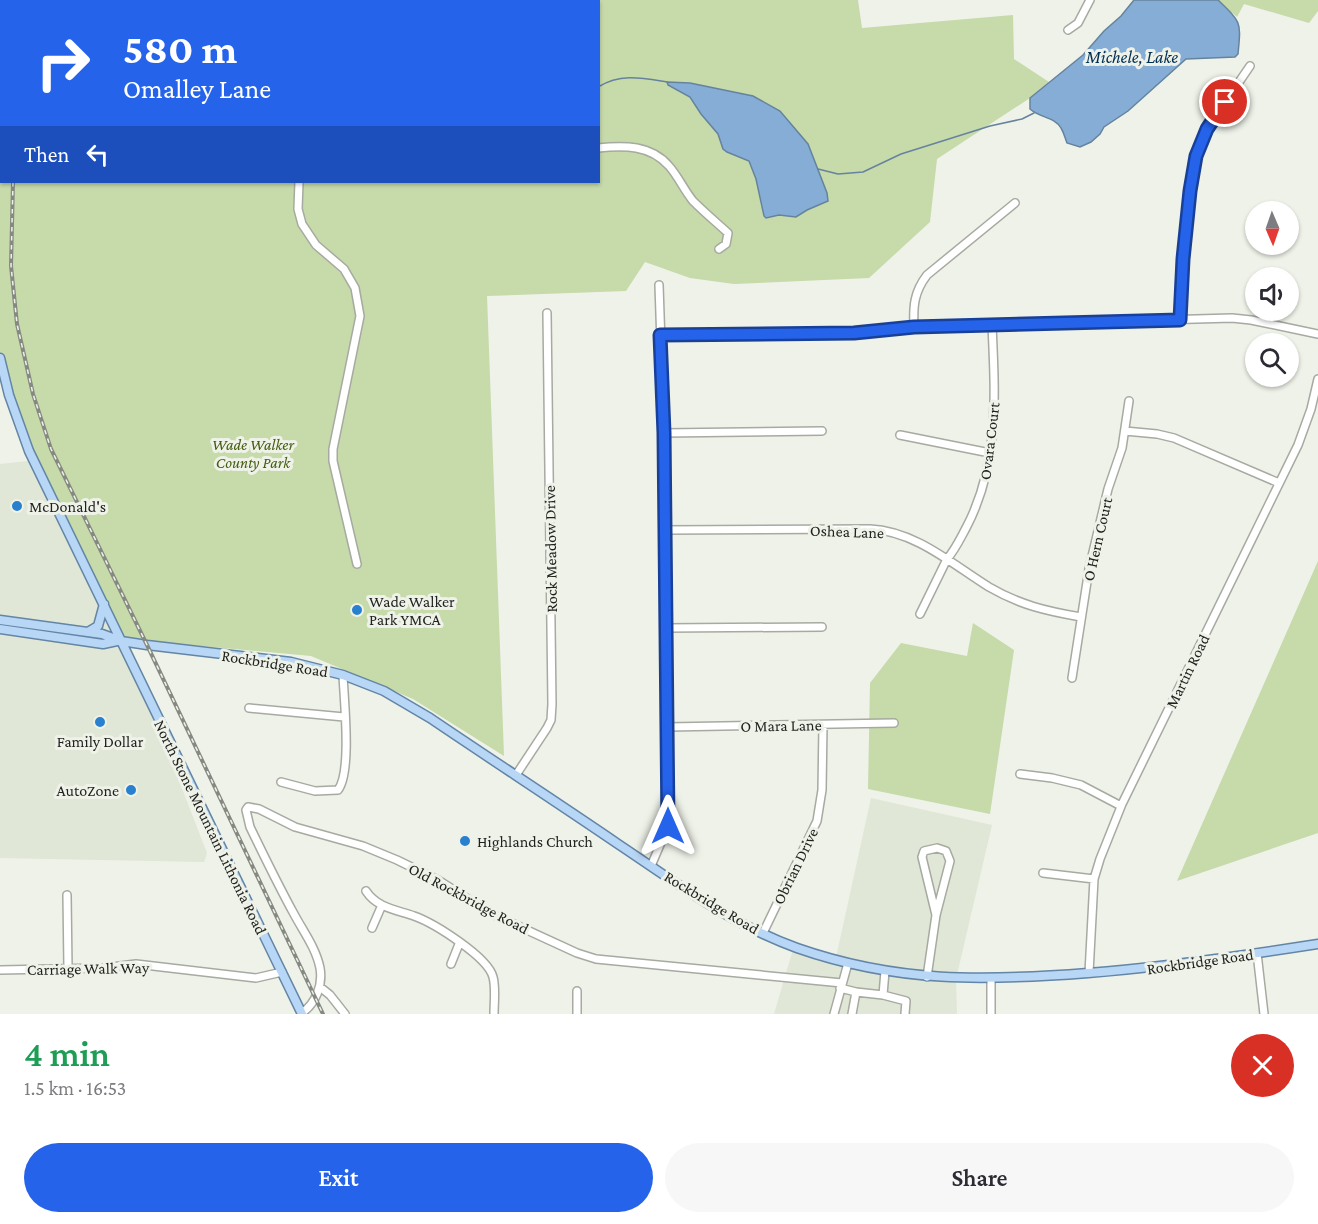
<!DOCTYPE html>
<html lang="en">
<head>
<meta charset="utf-8">
<style>
	:root { --surface:#fff; --page:#f7f7f7; --text:#2b2b33; --muted:#7c7c81; --accent:#2563eb }
	body { margin:0; font-family:"Crimson Pro",serif; background:var(--page); color:var(--text); height:100vh; display:flex; flex-direction:column; font-size:22px; white-space:nowrap }
	* { box-sizing:border-box; margin:0 }
	p { font-size:20px; color:var(--muted) }
	.icon { flex:none; width:33px; height:33px; fill:none; stroke:currentColor; stroke-width:2; stroke-linecap:round; stroke-linejoin:round }
	.map { position:relative; height:1014px; overflow:hidden }
	.drawer { display:flex; flex-direction:column; background:var(--surface); flex:1 }
	.drawer>* { flex:none }
	.hud { position:absolute; left:0px; top:0px; width:600px; height:183px; box-shadow:0 2px 4px #0004; background:#2563eb; color:#fff; overflow:hidden }
	.needle { width:39px; rotate:178deg }
	.buttons { position:absolute; left:1245px; top:201px; display:grid; gap:12px }
	.buttons a { display:grid; place-items:center; width:54px; height:54px; border-radius:50%; background:var(--surface); box-shadow:0 2px 4px #0004; font-size:30px }
	.pin { position:absolute; display:grid; place-items:center; width:51px; height:51px; color:#fff; margin:-26px; border:3px solid #fff; border-radius:50%; box-shadow:0 2px 6px #0007 }
	.me { position:absolute; width:66px; margin:-33px; rotate:0deg; stroke-linejoin:round; filter:drop-shadow(0 0 4px #0008) }
	.turn { display:flex; align-items:center; gap:21px; height:126px; padding:0 24px; font-size:27px }
	.turn .icon { width:78px; height:78px; stroke-width:2.5 }
	.turn b { display:block; font-size:42px; line-height:51px }
	.then { display:flex; align-items:center; height:57px; padding:0 24px; background:#0003; gap:12px; font-size:22px }
	.round { display:grid; place-items:center; flex:none; width:63px; height:63px; border-radius:32px; background:var(--page) }
	.headline { display:flex; align-items:center; justify-content:space-between; height:102px; padding:0 24px }
	h1 { font-size:36px; font-weight:600; line-height:45px; color:#1e9e55 }
	.primary-button { display:flex; gap:12px; margin-top:auto; padding:12px 24px }
	.primary-button a { flex:1; height:69px; border-radius:36px; background:var(--accent); color:#fff; font-size:24px; font-weight:600; line-height:69px; text-align:center }
	.primary-button a+a { background:var(--page); color:var(--text) }
	.map>svg:first-child { display:block }
	.built { fill:#e0e7d6 }
	.green { fill:#c6daaa }
	.water { fill:#85add6; stroke:#66839e; stroke-width:1.5 }
	.lines { fill:none; stroke-linecap:round; stroke-linejoin:round }
	.stream { stroke:#66839e; stroke-width:1.5 }
	.minor-casing { stroke:#a6aaa1; stroke-width:10 }
	.major-casing { stroke:#6385a6; stroke-width:11 }
	.minor { stroke:#fff; stroke-width:7 }
	.major { stroke:#b8d6f5; stroke-width:8 }
	.rail-casing { stroke:#868982; stroke-width:4 }
	.rail { stroke:#eef2e8; stroke-width:1.5; stroke-dasharray:4.5; stroke-linecap:butt }
	.route-casing { stroke:#184099; stroke-width:15 }
	.route { stroke:#2563eb; stroke-width:10 }
	.poi-dot { fill:#2980ce; stroke:#eef2e8; stroke-width:2 }
	.labels { text-anchor:middle; stroke-width:6; stroke-linejoin:round; paint-order:stroke }
	.street-label { font-size:16px; fill:#1f211d; stroke:#eef2e8 }
	.park-label { font-size:16px; font-style:italic; fill:#455d10; stroke:#eef2e8 }
	.poi-label { font-size:16px; fill:#1f211d; stroke:#eef2e8; text-anchor:start }
	.water-label { font-size:18px; font-style:italic; fill:#002e54; stroke:#eef2e8 }
</style>
</head>
<body>
<div class="map">
<svg width="1318" height="1014" viewBox="0 0 1318 1014">
	<rect width="100%" height="100%" fill="#eef2e8"/>
	<!-- built -->
	<path class="built" d="M 37,460 L 124,639 L 207,853 L 204,862 L 0,858 L 0,464 Z
		M 871,798 L 992,825 L 956,979 L 957,1014 L 774,1014 L 794,946 L 835,962 Z"/>
	<!-- green -->
	<path class="green" d="M 2,0 L 858,0 L 862,28 L 1013,15 L 1014,59 L 1049,82 L 1030,98 L 937,159 L 930,222 L 869,278 L 734,284 L 690,278 L 645,262 L 626,291 L 487,296 L 504,756 L 413,699 L 311,656 L 124,639 L 40,467 L 0,371 L 0,19 L 1,8 L 2,182 L 598,182 L 598,2 L 2,1 Z
		M 1218,0 L 1318,0 L 1318,11 L 1309,23 L 1244,4 L 1237,17 Z
		M 1318,561 L 1318,833 L 1177,881 Z
		M 973,623 L 1014,650 L 990,814 L 868,789 L 870,683 L 901,643 L 967,656 Z"/>
	<!-- water -->
	<path class="water" d="M 1134,0 L 1218,0 C 1242,23 1241,22 1238,54 L 1235,57 L 1186,59 L 1128,111 L 1104,127 L 1100,134 L 1091,142 L 1080,147 L 1067,143 C 1065,138 1064,133 1061,128 C 1055,117 1040,118 1030,109 L 1030,98 L 1083,55 L 1104,31 L 1121,16 Z
		M 667,82 L 690,83 L 753,96 L 780,111 L 808,144 L 827,193 L 828,201 L 807,210 L 796,217 L 779,215 L 766,218 L 764,216 L 756,179 L 749,161 L 727,152 L 723,149 L 718,134 L 701,114 L 690,97 L 668,85 Z"/>
	<g class="lines">
		<!-- stream -->
		<path class="stream" d="M 598,87 C 621,73 642,78 667,82
			M 818,169 L 838,174 L 863,172 L 901,154 L 990,126 L 1022,119 L 1034,113"/>
		<defs>
			<path id="minor" d="M 1068,30 L 1078,23 L 1090,0
				M 598,148 C 624,145 651,145 669,166 C 678,176 684,190 693,201 C 704,212 717,223 728,233 L 726,244 L 719,249
				M 299,182 L 298,209 L 302,224 L 316,245 L 344,269 L 355,288 L 360,316 L 333,449 L 333,461 L 357,564
				M 1180,320 L 1183,259 L 1190,191 L 1196,156 L 1207,129 L 1250,66
				M 914,327 C 913,306 914,292 927,275 L 1015,203
				M 660,335 L 854,333 L 914,327 L 1232,318 L 1251,320 L 1318,334
				M 1125,431 L 1157,434 L 1174,438 L 1279,483
				M 664,433 L 822,431
				M 900,435 L 990,453
				M 665,530 L 870,529 C 915,531 952,564 989,587 C 1020,605 1046,611 1081,617
				M 920,614 L 947,559 C 955,550 960,539 966,528 C 1000,464 995,394 992,325
				M 665,628 L 822,627
				M 1072,678 L 1089,569 L 1108,489 L 1122,448 L 1129,401
				M 249,708 L 344,717
				M 668,727 L 894,723
				M 1020,774 L 1052,778 L 1081,785 L 1121,806
				M 516,775 L 547,728 L 551,720 L 552,704 L 547,313
				M 281,782 L 315,791 L 338,790 C 352,772 344,700 343,675
				M 651,866 L 668,826 L 669,741 L 665,628 L 664,433 L 659,285
				M 1043,873 L 1094,879
				M 366,891 C 377,908 397,910 414,916 C 434,923 488,957 493,977 C 496,988 494,1002 494,1014
				M 67,895 L 68,968
				M 372,928 L 382,905
				M 763,933 L 817,821 L 822,790 L 823,725
				M 1257,953 L 1264,1014
				M 451,964 L 459,944
				M 0,970 L 103,968 L 136,964 L 256,978 L 282,972
				M 1089,973 L 1094,879 L 1100,859 L 1122,804 L 1298,445 L 1311,409 L 1318,379
				M 927,977 L 936,915 L 950,861 L 946,851 L 937,848 L 924,851 L 922,857 L 936,915
				M 991,979 L 991,1014
				M 320,987 L 330,995 L 345,1014
				M 840,988 L 856,992 L 852,1014
				M 577,991 L 577,1014
				M 856,992 L 883,995 L 906,1001 L 905,1014
				M 883,995 L 885,971
				M 302,1013 C 316,1003 323,985 320,968 C 316,948 303,931 294,914 C 278,885 264,856 250,827 L 246,810 L 248,807 L 259,809 L 295,827 L 363,846 L 397,860 L 438,880 L 490,913 L 577,953 L 596,959 L 842,983
				M 834,1014 L 848,963"/>
			<path id="major" d="M 5,2 L 5,0
				M 0,52 L 2,36
				M 0,358 L 9,395 L 29,451 L 302,1014
				M 0,620 L 102,634 L 121,641 L 147,645 L 291,662 L 343,675 L 384,691 L 430,718 C 492,760 555,801 618,844 C 675,882 732,925 797,948 C 897,983 984,981 1088,973 C 1165,967 1241,956 1318,944
				M 0,629 L 103,644 L 117,641
				M 88,632 L 98,626 L 104,604"/>
		</defs>
		<!-- minor casing -->
		<use href="#minor" class="minor-casing"/>
		<!-- major casing -->
		<use href="#major" class="major-casing"/>
		<!-- minor -->
		<use href="#minor" class="minor"/>
		<!-- major -->
		<use href="#major" class="major"/>
		<defs>
			<path id="rail" d="M 30,2 L 30,0
				M 13,182 L 11,266 L 17,324 L 33,394 L 51,449 L 147,645 L 323,1014"/>
		</defs>
		<!-- rail casing -->
		<use href="#rail" class="rail-casing"/>
		<!-- rail -->
		<use href="#rail" class="rail"/>
	</g>
	<g class="lines">
		<defs>
			<path id="route" d="M 668,826 L 664,433 L 660,335 L 854,333 L 914,327 L 1180,320 L 1183,259 L 1190,191 L 1196,156 L 1207,129 L 1225,102"/>
		</defs>
		<!-- route casing -->
		<use href="#route" class="route-casing"/>
		<!-- route -->
		<use href="#route" class="route"/>
	</g>
	<!-- markers -->
	<g class="poi-dot">
		<circle cx="17" cy="506" r="6"/>
		<circle cx="357" cy="610" r="6"/>
		<circle cx="100" cy="722" r="6"/>
		<circle cx="131" cy="790" r="6"/>
		<circle cx="465" cy="841" r="6"/>
	</g>
	<g class="labels">
		<!-- street labels -->
		<g class="street-label">
			<text transform="translate(989 441) rotate(-83)" y="6">Ovara Court</text>
			<text transform="translate(847 531) rotate(2)" y="6">Oshea Lane</text>
			<text transform="translate(1097 539) rotate(-77)" y="6">O Hern Court</text>
			<text transform="translate(550 549) rotate(-91)" y="6">Rock Meadow Drive</text>
			<text transform="translate(275 663) rotate(9)" y="6">Rockbridge Road</text>
			<text transform="translate(1187 671) rotate(-64)" y="6">Martin Road</text>
			<text transform="translate(781 725) rotate(-1)" y="6">O Mara Lane</text>
			<text transform="translate(211 827) rotate(64)" y="6">North Stone Mountain Lithonia Road</text>
			<text transform="translate(795 866) rotate(-64)" y="6">Obrian Drive</text>
			<text transform="translate(469 898) rotate(28)" y="6">Old Rockbridge Road</text>
			<text transform="translate(712 902) rotate(31)" y="6">Rockbridge Road</text>
			<text transform="translate(1200 961) rotate(-8)" y="6">Rockbridge Road</text>
			<text transform="translate(88 968) rotate(-1)" y="6">Carriage Walk Way</text>
		</g>
		<!-- park labels -->
		<g class="park-label">
			<text x="253" y="450">Wade Walker<tspan x="253" dy="18">County Park</tspan></text>
		</g>
		<!-- poi labels -->
		<g class="poi-label">
			<text x="29" y="512">McDonald's</text>
			<text x="369" y="607">Wade Walker<tspan x="369" dy="18">Park YMCA</tspan></text>
			<text x="100" y="747" text-anchor="middle">Family Dollar</text>
			<text x="119" y="796" text-anchor="end">AutoZone</text>
			<text x="477" y="847">Highlands Church</text>
		</g>
		<!-- water labels -->
		<g class="water-label">
			<text x="1132" y="63">Michele, Lake</text>
		</g>
	</g>
</svg>
<div class="buttons">
<a><svg class="needle" viewBox="-14 -14 28 28"><path d="M0-13l5 13h-10z" fill="#e53935"/><path d="M0 13l5-13h-10z" fill="#7c7c81"/></svg></a>
<a><svg class="icon" aria-label="sound" viewBox="0 0 24 24"><path d="M4 9h4l5-4v14l-5-4H4zM17 9q2 3 0 6"/></svg></a>
<a><svg class="icon" aria-label="search" viewBox="0 0 24 24"><circle cx="10" cy="10" r="6"/><path d="M15 15l6 6"/></svg></a>
</div>
<div class="pin" style="left:1225px;top:102px;background:#d93025"><svg class="icon" aria-label="arrive" viewBox="0 0 24 24"><path d="M6 21V4h12l-3 4 3 4H6"/></svg></div>
<svg class="me" style="left:668px;top:826px" viewBox="-20 -20 40 40"><path d="M0-17L14 15 0 8-14 15z" fill="#2563eb" stroke="#fff" stroke-width="4"/></svg>
<div class="hud">
<div class="turn"><svg class="icon" aria-label="right" viewBox="0 0 24 24"><path d="M7 20v-9h11M14 6l5 5-5 5"/></svg><div><b>580 m</b>Omalley Lane</div></div>
<div class="then">Then<svg class="icon" aria-label="left" viewBox="0 0 24 24"><path d="M17 20v-9H6M10 6l-5 5 5 5"/></svg></div>
</div>
</div>
<section class="drawer">
<div class="headline"><div><h1>4 min</h1><p>1.5 km · 16:53</p></div><a class="round" style="background:#d93025;color:#fff"><svg class="icon" aria-label="close" viewBox="0 0 24 24"><path d="M6 6l12 12M18 6L6 18"/></svg></a></div>
<div class="primary-button"><a>Exit</a><a>Share</a></div>
</section>
</body>
</html>
